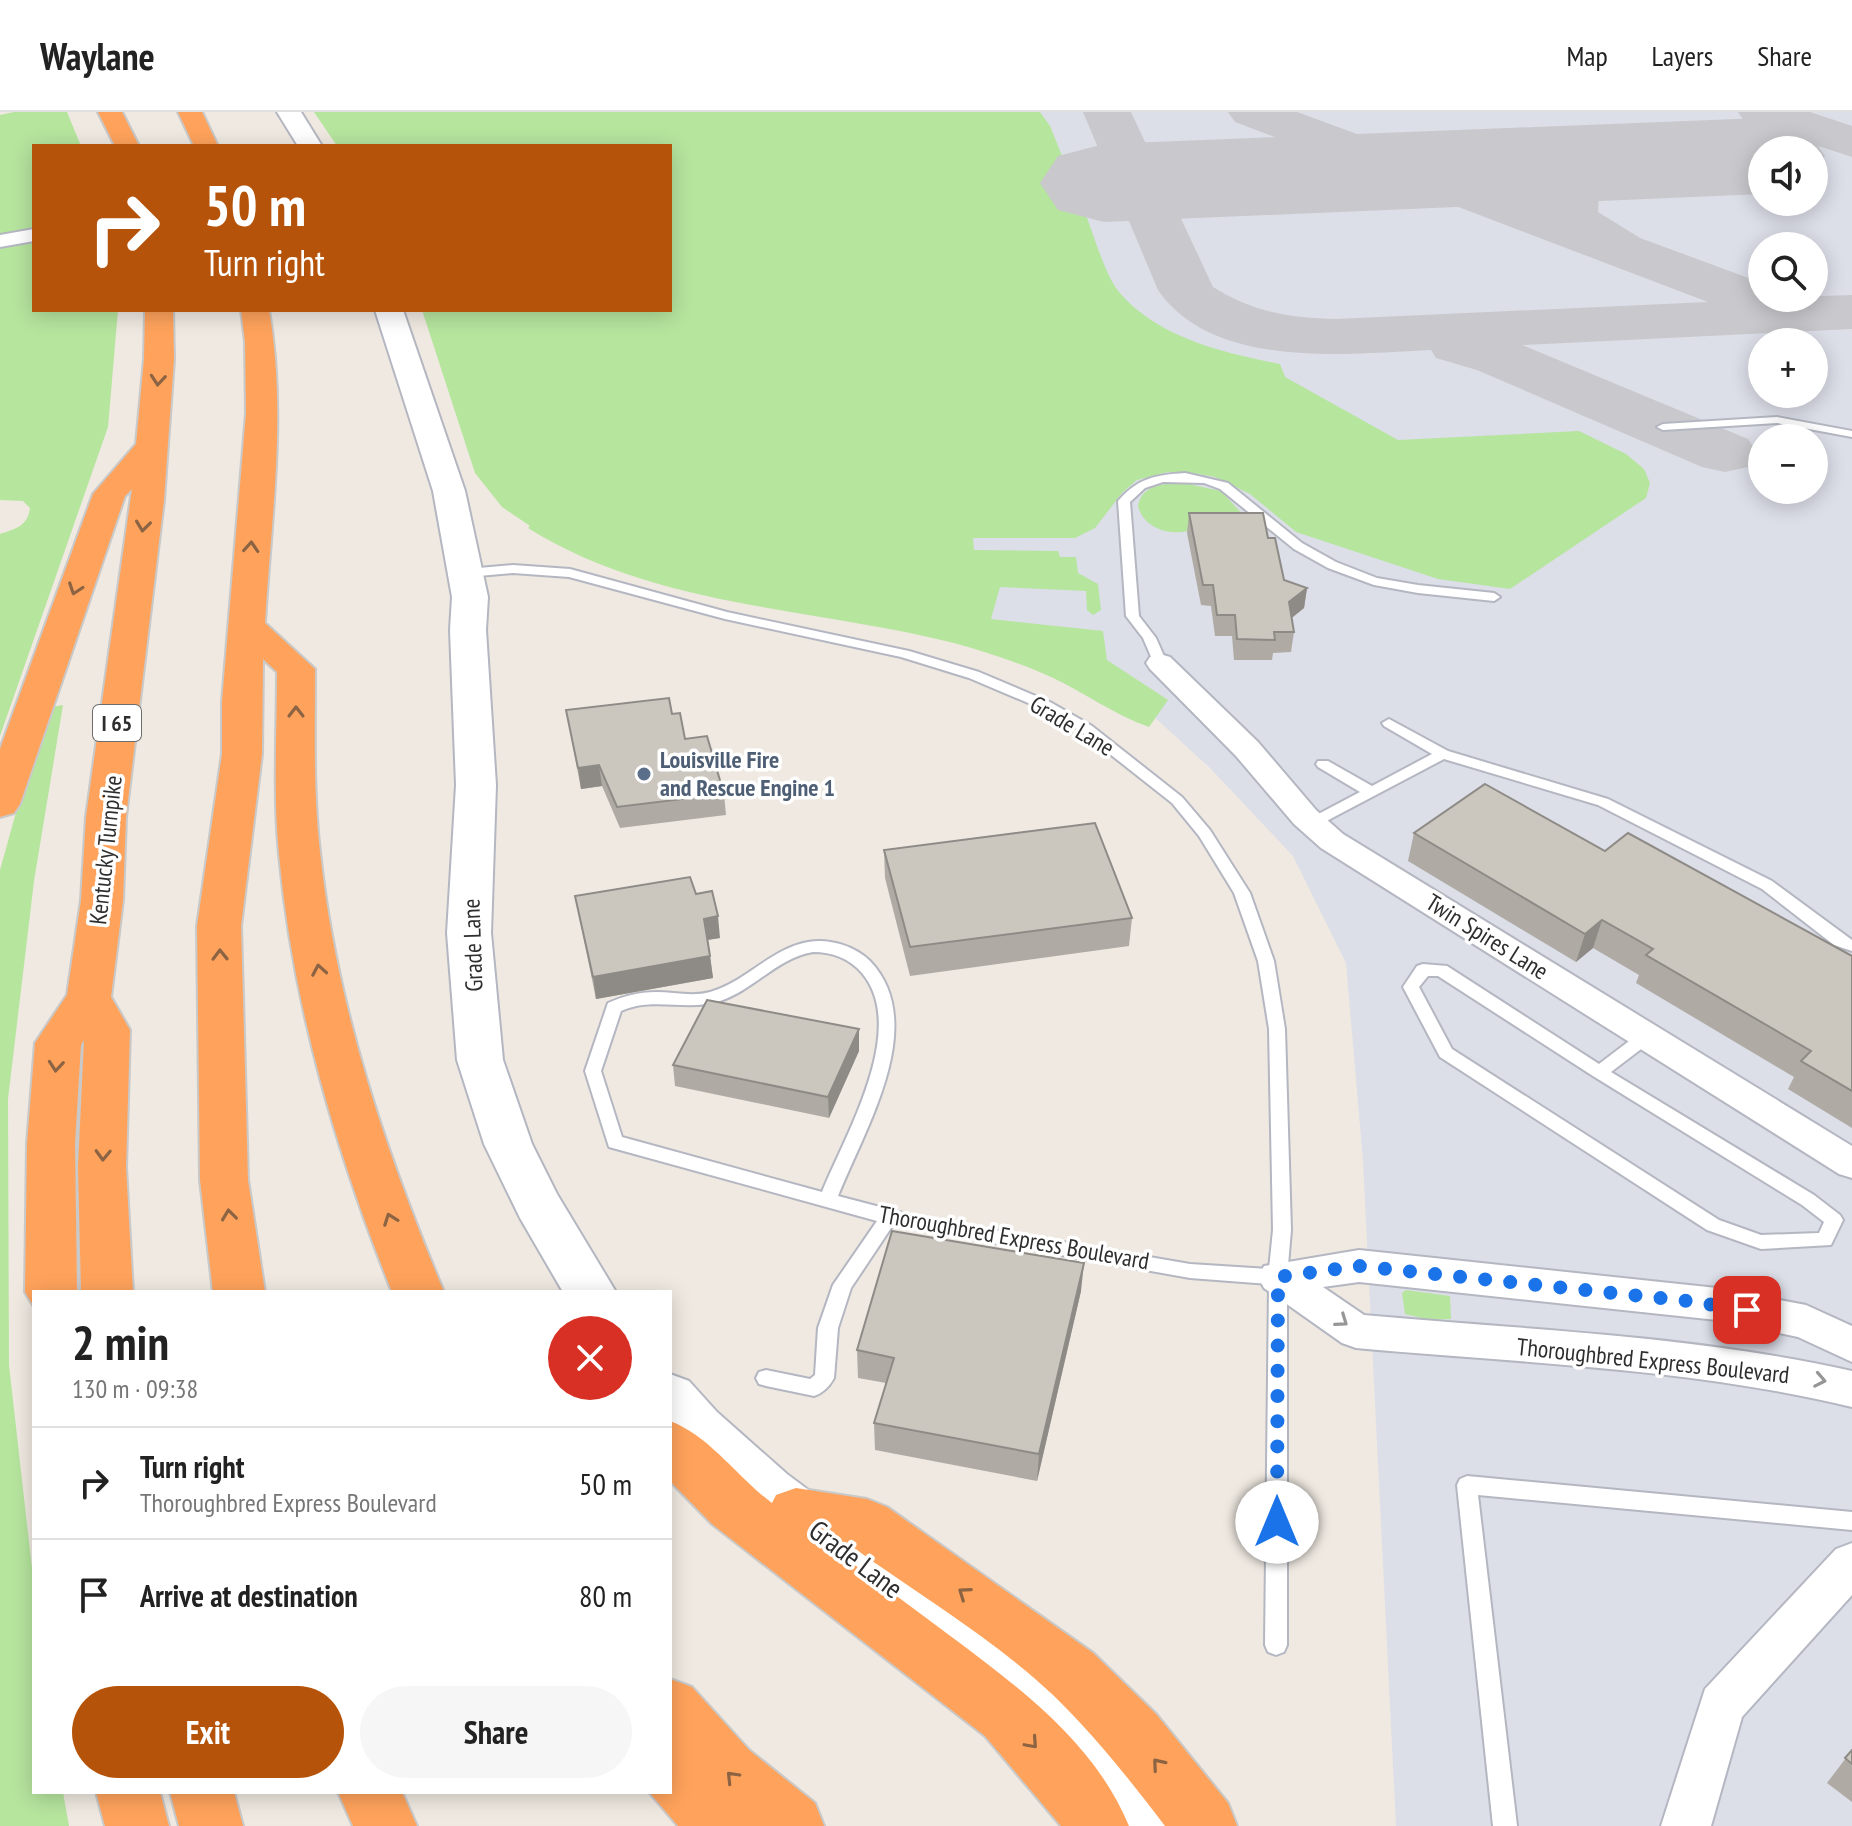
<!DOCTYPE html>
<html lang="en">
<head>
<meta charset="utf-8">
<style>
	:root { --surface:#fff; --page:#f6f6f6; --text:#222; --muted:#767676; --line:#e0e0e0; --accent:#b45309 }
	body { margin:0; font-family:"PT Sans Narrow",sans-serif; background:var(--page); color:var(--text); height:100vh; display:flex; flex-direction:column; font-size:30px; white-space:nowrap }
	* { box-sizing:border-box; margin:0 }
	p { font-size:26px; color:var(--muted) }
	.icon { flex:none; width:44px; height:44px; fill:none; stroke:currentColor; stroke-width:2; stroke-linecap:round; stroke-linejoin:round }
	.map { position:relative; flex:1; overflow:hidden }
	.side { position:absolute; left:32px; top:1178px; width:640px; height:504px; display:flex; flex-direction:column; background:var(--surface); border-radius:0px; box-shadow:0 4px 20px #0003 }
	.side>* { flex:none }
	.banner { position:absolute; left:32px; top:32px; width:640px; height:168px; border-radius:0px; box-shadow:0 4px 20px #0003; background:#b45309; color:#fff; overflow:hidden }
	.tools { position:absolute; left:1748px; top:24px; display:grid; gap:16px }
	.tools a { display:grid; place-items:center; width:80px; height:80px; border-radius:50%; background:var(--surface); box-shadow:0 4px 20px #0003; font-size:40px }
	.pin { position:absolute; display:grid; place-items:center; width:68px; height:68px; color:#fff; margin:-34px; border-radius:16px; box-shadow:0 4px 12px #0006 }
	.me { position:absolute; width:88px; margin:-44px; rotate:0deg; stroke-linejoin:round; filter:drop-shadow(0 0 6px #0008) }
	.turn { display:flex; align-items:center; gap:28px; height:168px; padding:0 40px; font-size:36px }
	.turn .icon { width:104px; height:104px; stroke-width:2.5 }
	.turn b { display:block; font-size:56px; line-height:68px }
	.round { display:grid; place-items:center; flex:none; width:84px; height:84px; border-radius:42px; background:var(--page) }
	.overview { display:flex; align-items:center; justify-content:space-between; height:136px; padding:0 40px }
	h1 { font-size:48px; font-weight:700; line-height:60px }
	.primary-button { display:flex; gap:16px; margin-top:auto; padding:16px 40px }
	.primary-button a { flex:1; height:92px; border-radius:48px; background:var(--accent); color:#fff; font-size:32px; font-weight:700; line-height:92px; text-align:center }
	.primary-button a+a { background:var(--page); color:var(--text) }
	ul { padding:0; list-style:none }
	li { display:flex; align-items:center; gap:24px; height:112px; padding:0 40px; border-top:2px solid var(--line) }
	li div { flex:1 }
	li b { display:block; font-size:30px }
	li em { font-style:normal }
	header { display:flex; align-items:center; gap:48px; box-sizing:border-box; height:112px; padding:0 40px; background:var(--surface); border-bottom:2px solid var(--line) }
	header strong { font-size:38px }
	nav { display:flex; gap:44px; margin-inline-start:auto; font-size:28px }
	.map>svg:first-child { display:block }
	.airport { fill:#dcdee8; fill-rule:evenodd }
	.green { fill:#b6e59e }
	.lines { fill:none; stroke-linecap:round; stroke-linejoin:round }
	.taxiway { fill:#c9c8cc; fill-rule:evenodd }
	.runway { fill:#c9c8cc; fill-rule:evenodd }
	.service-casing { stroke:#b4b7c1; stroke-width:4 }
	.minor-casing { stroke:#b4b7c1; stroke-width:4 }
	.secondary-casing { stroke:#b4b7c1; stroke-width:4 }
	.motorway-casing { stroke:#c9c9c9; stroke-width:4 }
	.service { fill:#fff; fill-rule:evenodd }
	.minor { fill:#fff; fill-rule:evenodd }
	.secondary { fill:#fff; fill-rule:evenodd }
	.motorway { fill:#ffa35c; fill-rule:evenodd }
	.wall { fill:#afaba4 }
	.shaded-wall { fill:#8e8b86 }
	.building { fill:#cbc7bf; stroke:#8e8b86; stroke-width:2 }
	.oneway { stroke:#8c6343 }
	.oneway2 { stroke:#969696 }
	.route { stroke:#1a73e8; stroke-width:14; stroke-dasharray:0 25.2 }
	.service-dot { fill:#5c6f8a; stroke:#fff; stroke-width:3 }
	.labels { text-anchor:middle; stroke-width:7; stroke-linejoin:round; paint-order:stroke }
	.shield { fill:#fff; stroke:#6d6d6d; stroke-width:2 }
	.shield-label { font-size:22px; font-weight:bold; fill:#2e2e2e }
	.street-label { font-size:24px; fill:#2e2e2e; stroke:#fff }
	.service-label { font-size:24px; font-weight:bold; fill:#4e5e75; stroke:#fff; text-anchor:start }
	.near-street-label { font-size:28px; fill:#2e2e2e; stroke:#fff }
</style>
</head>
<body>
<header>
<strong>Waylane</strong>
<nav><a>Map</a><a>Layers</a><a>Share</a></nav>
</header>
<div class="map">
<svg width="1852" height="1714" viewBox="0 0 1852 1714">
	<rect width="100%" height="100%" fill="#efe9e1"/>
	<!-- airport -->
	<path class="airport" d="M 323,0 L 1852,0 L 1852,1714 L 1396,1714 L 1363,1049 L 1346,851 L 1293,744 L 1210,656 L 1129,582 L 769,473 L 670,198 L 670,34 ZM 1762,38 L 1814,38 L 1814,90 L 1762,90 ZM 1762,134 L 1814,134 L 1814,186 L 1762,186 ZM 1762,230 L 1814,230 L 1814,282 L 1762,282 ZM 1762,326 L 1814,326 L 1814,378 L 1762,378 Z"/>
	<!-- green -->
	<path class="green" d="M 14,0 L 67,0 L 81,34 L 34,34 L 34,120 L 0,126 L 0,3 Z
		M 314,0 L 1040,0 L 1050,14 L 1063,46 L 1092,45 L 1115,98 L 1085,101 C 1094,123 1105,163 1119,180 C 1158,226 1224,241 1280,252 L 1285,265 L 1398,328 L 1579,319 L 1626,342 L 1644,357 L 1650,371 L 1646,386 L 1510,477 L 1438,467 L 1296,420 L 1250,382 L 1215,365 L 1193,361 L 1168,360 L 1137,368 L 1122,381 L 1095,416 L 1075,426 L 973,426 L 974,438 L 1058,439 L 1060,445 L 1076,445 L 1078,461 L 1098,472 L 1101,498 L 1093,503 L 1087,498 L 1086,479 L 1000,475 L 991,507 L 1103,519 L 1107,548 L 1168,588 L 1149,615 C 1114,603 1084,580 1051,565 C 1020,551 986,540 954,531 C 811,495 656,496 528,416 L 530,414 L 502,395 L 475,361 L 422,198 L 670,198 L 670,34 L 337,34 Z
		M 34,127 L 34,198 L 118,198 L 108,315 L 0,624 L 0,422 C 15,417 28,414 30,396 L 23,389 L 0,388 L 0,133 Z
		M 1179,370 L 1221,379 L 1260,421 L 1188,412 L 1188,419 C 1168,424 1143,415 1138,394 C 1142,373 1161,373 1179,370 Z
		M 63,593 L 34,769 L 8,987 L 9,1253 L 34,1474 L 34,1680 L 63,1680 L 69,1714 L 0,1714 L 0,758 L 45,596 Z
		M 1406,1178 L 1450,1184 L 1451,1207 L 1430,1208 L 1405,1202 L 1402,1181 Z"/>
	<g class="lines">
		<!-- taxiway -->
		<path class="taxiway" d="M 1083,0 L 1131,0 L 1213,175 C 1253,200 1289,206 1336,207 L 1708,190 L 1235,10 L 1228,0 L 1297,0 L 1545,91 C 1550,74 1557,62 1573,53 C 1616,31 1734,23 1780,34 L 1782,38 L 1762,38 L 1762,60 C 1715,61 1638,54 1599,83 L 1598,100 L 1640,126 L 1762,171 L 1762,186 L 1852,183 L 1852,217 L 1522,233 L 1748,327 L 1757,341 L 1748,355 L 1725,360 L 1702,355 L 1477,258 L 1436,246 L 1431,238 C 1346,242 1213,258 1158,178 Z
			M 1738,0 L 1810,0 L 1852,14 L 1852,45 L 1745,10 Z"/>
		<!-- runway -->
		<path class="runway" d="M 1762,6 L 1806,17 L 1825,44 L 1814,60 L 1814,38 L 1762,38 L 1762,82 L 1104,110 L 1058,98 L 1040,71 L 1058,44 L 1104,32 Z"/>
		<defs>
			<path id="service" d="M 1777,305 L 1852,319 L 1852,325 L 1777,311 L 1663,318 L 1657,315 L 1663,312 Z
				M 1185,361 L 1228,371 L 1302,431 L 1336,450 L 1377,466 L 1418,473 L 1494,481 L 1500,485 L 1494,489 L 1418,481 L 1374,473 L 1328,456 L 1294,437 L 1220,377 L 1204,371 L 1163,370 L 1145,376 L 1130,390 L 1139,504 L 1156,526 L 1167,551 L 1160,555 L 1155,554 L 1143,526 L 1126,504 L 1118,389 C 1138,366 1155,363 1185,361 Z
				M 513,453 L 570,457 L 727,500 L 909,539 L 979,560 L 1050,590 L 1092,614 L 1182,685 L 1210,718 L 1250,781 L 1274,849 L 1285,917 L 1291,1118 L 1287,1165 L 1287,1533 L 1284,1540 L 1276,1543 L 1268,1540 L 1265,1533 L 1269,1172 L 1190,1166 L 893,1113 L 851,1176 L 838,1216 L 834,1266 C 829,1275 823,1281 814,1284 L 766,1274 L 759,1272 L 756,1266 L 759,1260 L 766,1258 L 810,1267 L 815,1263 L 818,1216 L 833,1173 L 877,1109 L 609,1035 L 585,959 L 608,891 C 624,884 638,880 656,880 C 673,880 693,885 710,880 C 746,870 770,837 808,830 C 829,826 855,834 870,849 C 930,912 864,1018 838,1084 L 918,1105 L 1190,1152 L 1269,1157 L 1273,1118 L 1269,917 L 1258,849 L 1234,781 L 1199,724 L 1172,691 L 1082,620 L 1040,596 L 969,566 L 901,545 L 725,507 L 569,465 L 513,461 L 467,465 L 461,461 L 467,457 ZM 813,840 C 832,840 849,846 862,861 C 909,917 845,1023 822,1080 L 622,1025 L 601,959 L 621,899 C 653,884 687,900 720,889 C 754,878 777,846 813,840 Z
				M 1389,607 L 1448,639 L 1608,687 L 1772,769 L 1852,828 L 1852,839 L 1834,833 L 1762,777 L 1598,693 L 1444,647 L 1317,714 L 1307,714 L 1305,711 L 1307,708 L 1360,680 L 1318,655 L 1316,652 L 1318,649 L 1328,649 L 1372,674 L 1432,642 L 1384,614 L 1382,611 Z
				M 1423,852 L 1447,854 L 1599,952 L 1641,920 L 1653,920 L 1655,924 L 1653,928 L 1611,960 L 1814,1083 L 1840,1103 L 1843,1108 L 1831,1133 L 1761,1137 L 1707,1118 L 1440,945 L 1403,875 L 1417,854 ZM 1428,864 L 1438,864 L 1593,964 L 1802,1093 L 1824,1110 L 1819,1121 L 1761,1123 L 1719,1108 L 1452,937 L 1419,875 Z
				M 1467,1364 L 1852,1400 L 1852,1418 L 1478,1383 L 1517,1714 L 1493,1714 L 1457,1373 L 1460,1367 Z"/>
			<path id="minor" d="M 34,117 L 34,129 L 0,135 L 0,123 Z
				M 1160,542 L 1170,545 L 1258,630 L 1316,698 L 1343,722 L 1852,1034 L 1852,1066 L 1839,1062 L 1321,736 L 1294,712 L 1236,644 L 1150,557 L 1146,551 L 1150,545 Z
				M 1359,1138 L 1717,1176 L 1806,1193 L 1852,1214 L 1852,1250 L 1798,1225 L 1717,1208 L 1359,1170 L 1323,1175 L 1364,1203 C 1527,1218 1693,1223 1852,1259 L 1852,1295 C 1691,1256 1521,1251 1356,1236 L 1342,1231 L 1264,1176 L 1258,1165 L 1264,1154 Z
				M 1852,1431 L 1852,1483 L 1742,1605 L 1711,1714 L 1661,1714 L 1705,1577 L 1836,1437 Z"/>
			<path id="secondary" d="M 277,0 L 301,0 L 322,34 L 298,34 Z
				M 375,198 L 403,198 L 465,379 L 488,485 L 486,518 L 496,673 L 491,821 L 503,948 L 532,1032 L 557,1082 L 616,1180 L 563,1180 L 520,1106 L 484,1032 L 457,948 L 447,821 L 456,673 L 450,518 L 452,485 L 433,379 Z
				M 670,1262 L 689,1269 L 717,1300 L 787,1362 L 1075,1577 L 1167,1691 L 1176,1714 L 1104,1714 L 1031,1619 L 747,1398 L 670,1324 Z"/>
			<path id="motorway" d="M 98,0 L 122,0 L 139,34 L 115,34 Z
				M 178,0 L 202,0 L 218,34 L 194,34 Z
				M 145,198 L 173,198 L 174,247 L 164,388 L 126,705 L 123,788 L 111,885 L 130,918 L 126,1055 L 133,1180 L 81,1180 L 78,1055 L 84,928 L 81,933 L 75,1032 L 77,1180 L 34,1180 L 34,1195 L 25,1180 L 27,1032 L 35,931 L 67,883 L 81,788 L 86,705 L 132,377 L 125,384 L 20,692 L 14,701 L 0,705 L 0,637 L 93,382 L 136,332 L 144,247 Z
				M 241,198 L 269,198 C 287,301 271,407 265,511 L 315,557 C 315,618 313,680 320,740 C 336,893 385,1039 444,1180 L 392,1180 C 336,1039 293,894 279,742 C 273,682 277,620 277,560 L 263,547 L 262,642 L 241,814 L 248,1068 L 265,1180 L 213,1180 L 200,1068 L 197,814 L 222,642 L 222,590 L 246,301 L 245,230 Z
				M 670,1309 C 710,1324 738,1366 772,1391 L 776,1383 L 796,1376 L 867,1387 L 887,1395 L 1093,1541 L 1156,1602 L 1228,1691 L 1237,1714 L 1165,1714 C 1130,1668 1095,1624 1053,1583 C 995,1528 919,1483 854,1436 L 826,1432 C 866,1461 905,1490 945,1520 C 1016,1573 1094,1629 1129,1714 L 1061,1714 L 985,1624 L 712,1412 L 670,1369 Z
				M 670,1567 L 692,1575 L 749,1638 L 815,1691 L 824,1714 L 678,1714 L 649,1680 L 670,1680 Z
				M 96,1680 L 160,1680 L 169,1714 L 105,1714 Z
				M 170,1680 L 234,1680 L 243,1714 L 179,1714 Z
				M 338,1680 L 402,1680 L 417,1714 L 353,1714 Z"/>
		</defs>
		<!-- service casing -->
		<use href="#service" class="service-casing"/>
		<!-- minor casing -->
		<use href="#minor" class="minor-casing"/>
		<!-- secondary casing -->
		<use href="#secondary" class="secondary-casing"/>
		<!-- motorway casing -->
		<use href="#motorway" class="motorway-casing"/>
		<!-- service -->
		<use href="#service" class="service"/>
		<!-- minor -->
		<use href="#minor" class="minor"/>
		<!-- secondary -->
		<use href="#secondary" class="secondary"/>
		<!-- motorway -->
		<use href="#motorway" class="motorway"/>
	</g>
	<!-- wall -->
	<path class="wall" d="M 1189,401 L 1268,426 L 1284,468 L 1307,476 L 1304,496 L 1292,506 L 1294,520 L 1291,540 L 1273,541 L 1272,548 L 1234,548 L 1232,524 L 1215,524 L 1211,494 L 1201,493 L 1187,421 Z
		M 566,598 L 672,602 L 685,627 L 724,682 L 726,703 L 620,716 L 602,674 L 581,677 Z
		M 1414,721 L 1605,739 L 1852,844 L 1852,1016 L 1788,977 L 1794,965 L 1636,871 L 1639,863 L 1593,836 L 1576,850 L 1408,749 Z
		M 884,738 L 1132,806 L 1129,834 L 910,864 L 885,766 Z
		M 696,782 L 720,826 L 708,828 L 713,866 L 596,887 L 575,784 Z
		M 859,917 L 859,939 L 829,1006 L 675,974 L 673,953 Z
		M 1081,1179 L 1037,1369 L 875,1338 L 874,1311 L 886,1271 L 858,1266 L 857,1238 Z
		M 1852,1638 L 1852,1690 L 1827,1671 Z"/>
	<!-- shaded-wall -->
	<path class="shaded-wall" d="M 1307,476 L 1304,496 L 1286,510 L 1289,490 Z
		M 599,653 L 602,674 L 581,677 L 578,656 Z
		M 718,804 L 720,826 L 706,828 L 704,807 Z
		M 1602,808 L 1593,836 L 1576,850 L 1585,822 Z
		M 710,844 L 713,866 L 596,887 L 593,865 Z
		M 859,917 L 859,939 L 829,1006 L 828,985 Z
		M 1084,1151 L 1081,1179 L 1037,1369 L 1039,1342 Z"/>
	<!-- building -->
	<path class="building" d="M 1189,401 L 1263,401 L 1268,426 L 1275,426 L 1284,468 L 1307,476 L 1289,490 L 1294,520 L 1274,520 L 1275,528 L 1237,527 L 1235,503 L 1217,503 L 1213,473 L 1203,473 Z
		M 669,586 L 672,602 L 680,601 L 685,627 L 707,624 L 724,682 L 617,695 L 599,653 L 578,656 L 566,598 Z
		M 1485,672 L 1605,739 L 1628,721 L 1852,844 L 1852,979 L 1801,949 L 1811,939 L 1646,843 L 1653,837 L 1602,808 L 1585,822 L 1414,721 Z
		M 1095,711 L 1132,806 L 910,835 L 884,738 Z
		M 690,765 L 696,782 L 712,779 L 718,804 L 704,807 L 710,844 L 593,865 L 575,784 Z
		M 707,888 L 859,917 L 828,985 L 673,953 Z
		M 892,1119 L 1084,1151 L 1039,1342 L 874,1311 L 894,1246 L 857,1238 Z
		M 1852,1638 L 1852,1652 L 1845,1646 Z"/>
	<!-- one-way arrows -->
	<defs><path id="oneway-chevron" d="M-2-3.5L2.5 0L-2 3.5" fill="none" stroke-width="1.6" stroke-linecap="round" stroke-linejoin="round" transform="scale(2)"/></defs>
	<g class="oneway">
		<use href="#oneway-chevron" transform="translate(158 268) rotate(95)"/>
		<use href="#oneway-chevron" transform="translate(143 414) rotate(97)"/>
		<use href="#oneway-chevron" transform="translate(251 435) rotate(-86)"/>
		<use href="#oneway-chevron" transform="translate(75 477) rotate(109)"/>
		<use href="#oneway-chevron" transform="translate(296 600) rotate(-90)"/>
		<use href="#oneway-chevron" transform="translate(220 843) rotate(-91)"/>
		<use href="#oneway-chevron" transform="translate(319 858) rotate(-100)"/>
		<use href="#oneway-chevron" transform="translate(56 954) rotate(95)"/>
		<use href="#oneway-chevron" transform="translate(103 1043) rotate(92)"/>
		<use href="#oneway-chevron" transform="translate(229 1103) rotate(-97)"/>
		<use href="#oneway-chevron" transform="translate(390 1107) rotate(-110)"/>
		<use href="#oneway-chevron" transform="translate(964 1481) rotate(-145)"/>
		<use href="#oneway-chevron" transform="translate(1032 1631) rotate(48)"/>
		<use href="#oneway-chevron" transform="translate(1158 1652) rotate(-130)"/>
		<use href="#oneway-chevron" transform="translate(732 1665) rotate(-134)"/>
	</g>
	<g class="oneway2">
		<use href="#oneway-chevron" transform="translate(1342 1209) rotate(35)"/>
		<use href="#oneway-chevron" transform="translate(1820 1268) rotate(11)"/>
	</g>
	<g class="lines">
		<!-- route -->
		<path class="route" d="M 1277,1410 L 1278,1165 L 1359,1154 L 1688,1189 L 1747,1198"/>
	</g>
	<!-- markers -->
	<circle class="service-dot" cx="644" cy="662" r="8"/>
	<g class="labels">
		<!-- shield labels -->
		<rect class="shield" x="93" y="593" width="48" height="36" rx="6"/>
		<g class="shield-label">
			<text x="117" y="619">I 65</text>
		</g>
		<!-- street labels -->
		<g class="street-label">
			<text transform="translate(1072 614) rotate(31)" y="8">Grade Lane</text>
			<text transform="translate(106 738) rotate(-84)" y="8">Kentucky Turnpike</text>
			<text transform="translate(1487 825) rotate(32)" y="8">Twin Spires Lane</text>
			<text transform="translate(473 833) rotate(-92)" y="8">Grade Lane</text>
			<text transform="translate(1014 1126) rotate(10)" y="8">Thoroughbred Express Boulevard</text>
			<text transform="translate(1653 1249) rotate(6)" y="8">Thoroughbred Express Boulevard</text>
		</g>
		<!-- service labels -->
		<g class="service-label">
			<text x="660" y="656">Louisville Fire<tspan x="660" dy="28">and Rescue Engine 1</tspan></text>
		</g>
		<!-- near-street labels -->
		<g class="near-street-label">
			<text transform="translate(856 1447) rotate(37)" y="10">Grade Lane</text>
		</g>
	</g>
</svg>
<div class="tools">
<a><svg class="icon" aria-label="sound" viewBox="0 0 24 24"><path d="M4 9h4l5-4v14l-5-4H4zM17 9q2 3 0 6"/></svg></a>
<a><svg class="icon" aria-label="search" viewBox="0 0 24 24"><circle cx="10" cy="10" r="6"/><path d="M15 15l6 6"/></svg></a>
<a>+</a>
<a>−</a>
</div>
<div class="pin" style="left:1747px;top:1198px;background:#d93025"><svg class="icon" aria-label="arrive" viewBox="0 0 24 24"><path d="M6 21V4h12l-3 4 3 4H6"/></svg></div>
<svg class="me" style="left:1277px;top:1410px" viewBox="-20 -20 40 40"><circle r="19" fill="#fff"/><path d="M0-13L10 11 0 6-10 11z" fill="#1a73e8"/></svg>
<div class="banner">
<div class="turn"><svg class="icon" aria-label="right" viewBox="0 0 24 24"><path d="M7 20v-9h11M14 6l5 5-5 5"/></svg><div><b>50 m</b>Turn right</div></div>
</div>
<section class="side">
<div class="overview"><div><h1>2 min</h1><p>130 m · 09:38</p></div><a class="round" style="background:#d93025;color:#fff"><svg class="icon" aria-label="close" viewBox="0 0 24 24"><path d="M6 6l12 12M18 6L6 18"/></svg></a></div>
<ul>
<li><svg class="icon" aria-label="right" viewBox="0 0 24 24"><path d="M7 20v-9h11M14 6l5 5-5 5"/></svg><div><b>Turn right</b><p>Thoroughbred Express Boulevard</p></div><em>50 m</em></li>
<li><svg class="icon" aria-label="arrive" viewBox="0 0 24 24"><path d="M6 21V4h12l-3 4 3 4H6"/></svg><div><b>Arrive at destination</b></div><em>80 m</em></li>
</ul>
<div class="primary-button"><a>Exit</a><a>Share</a></div>
</section>
</div>
</body>
</html>
